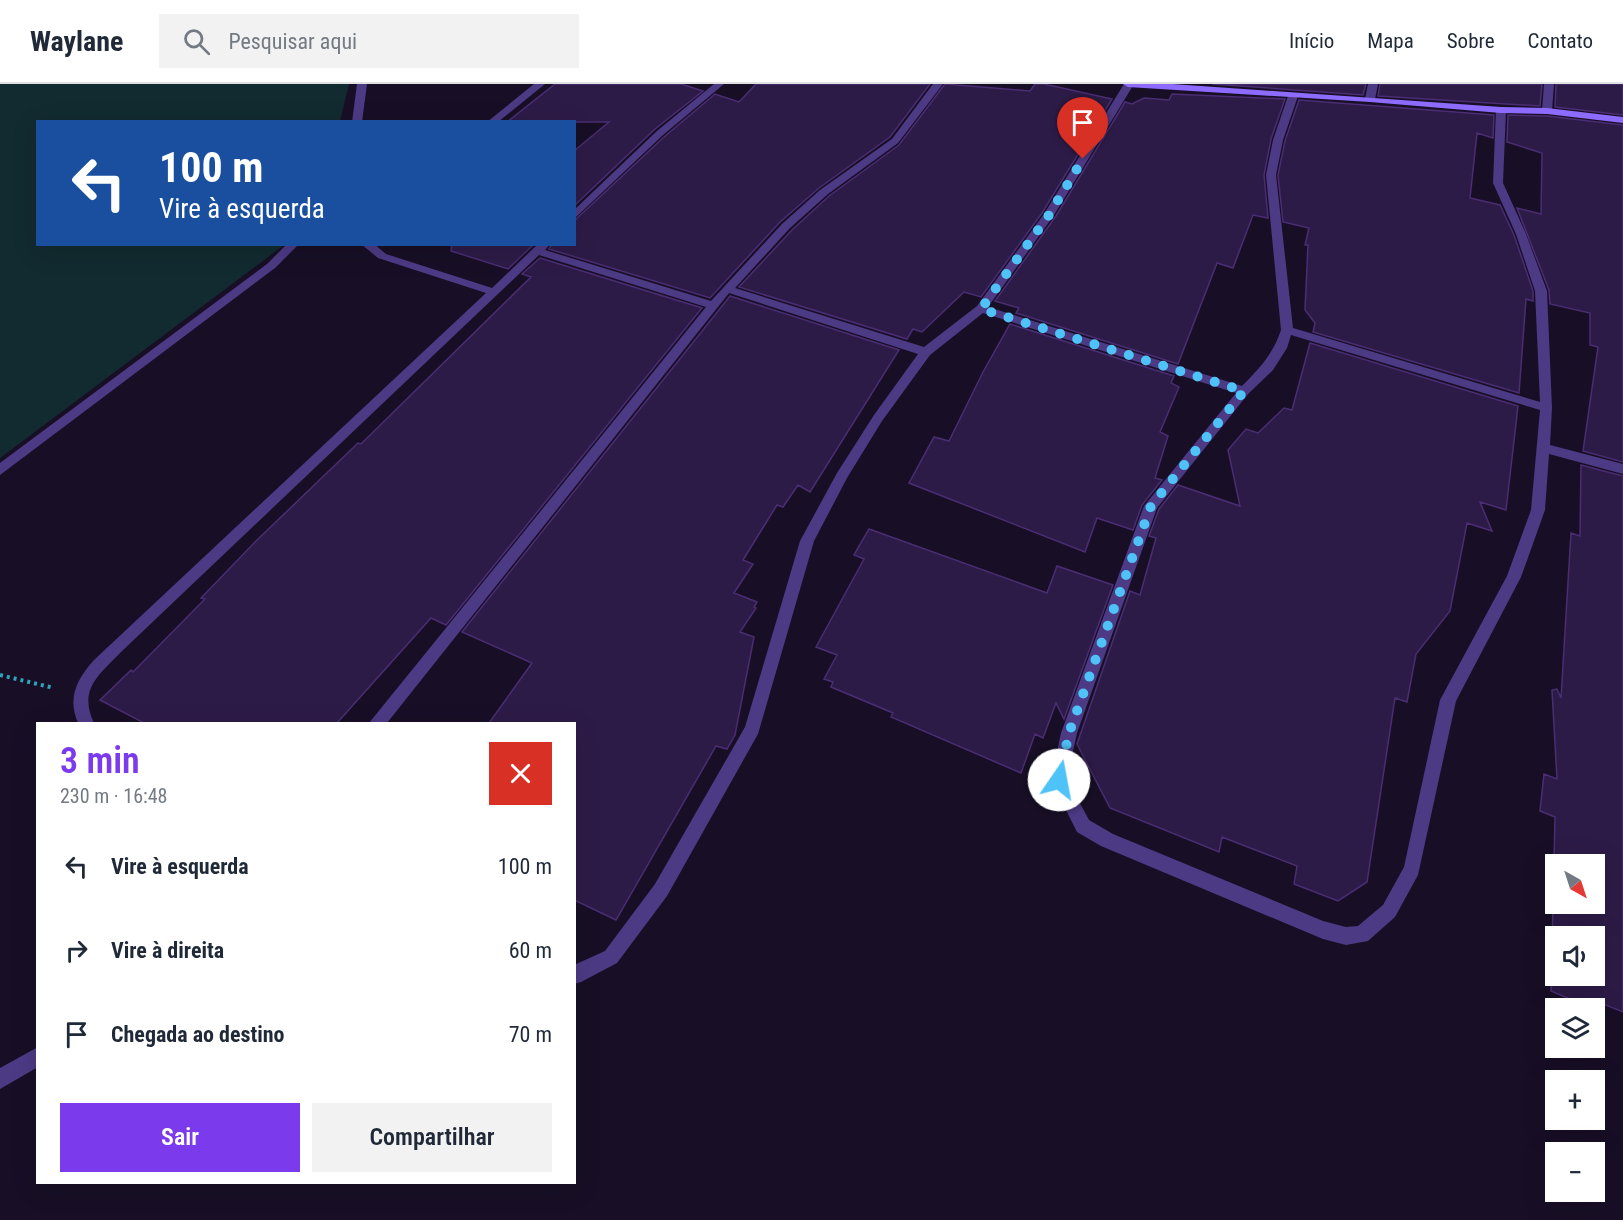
<!DOCTYPE html>
<html lang="pt">
<head>
<meta charset="utf-8">
<style>
	:root { --surface:#fff; --page:#f2f2f3; --text:#1f2937; --muted:#747a83; --line:#e0e1e3; --accent:#7c3aed }
	body { margin:0; font-family:"Roboto Condensed",sans-serif; background:var(--page); color:var(--text); height:100vh; display:flex; flex-direction:column; font-size:22px; white-space:nowrap }
	* { box-sizing:border-box; margin:0 }
	p { font-size:20px; color:var(--muted) }
	.icon { flex:none; width:33px; height:33px; fill:none; stroke:currentColor; stroke-width:2; stroke-linecap:round; stroke-linejoin:round }
	.map { position:relative; flex:1; overflow:hidden }
	.drawer { position:absolute; left:36px; top:638px; width:540px; height:462px; display:flex; flex-direction:column; background:var(--surface); border-radius:0px; box-shadow:0 6px 24px #0002 }
	.drawer>* { flex:none }
	.banner { position:absolute; left:36px; top:36px; width:540px; height:126px; border-radius:0px; box-shadow:0 6px 24px #0002; background:#1a4fa0; color:#fff; overflow:hidden }
	.needle { width:39px; rotate:141deg }
	.tools { position:absolute; left:1545px; top:770px; display:grid; gap:12px }
	.tools a { display:grid; place-items:center; width:60px; height:60px; border-radius:0px; background:var(--surface); box-shadow:0 6px 24px #0002; font-size:30px }
	.pin { position:absolute; display:grid; place-items:center; width:51px; height:51px; color:#fff; margin:-62px -26px; border-radius:50% 50% 50% 0; rotate:-45deg; box-shadow:0 0 6px #0007 }
	.pin .icon { rotate:45deg }
	.me { position:absolute; width:66px; margin:-33px; rotate:12deg; stroke-linejoin:round; filter:drop-shadow(0 0 4px #0008) }
	.turn { display:flex; align-items:center; gap:21px; height:126px; padding:0 24px; font-size:27px }
	.turn .icon { width:78px; height:78px; stroke-width:2.5 }
	.turn b { display:block; font-size:42px; line-height:51px }
	.round { display:grid; place-items:center; flex:none; width:63px; height:63px; border-radius:0px; background:var(--page) }
	.headline { display:flex; align-items:center; justify-content:space-between; height:102px; padding:0 24px }
	h1 { font-size:36px; font-weight:600; line-height:45px; color:var(--accent) }
	.primary-button { display:flex; gap:12px; margin-top:auto; padding:12px 24px }
	.primary-button a { flex:1; height:69px; border-radius:0px; background:var(--accent); color:#fff; font-size:24px; font-weight:600; line-height:69px; text-align:center }
	.primary-button a+a { background:var(--page); color:var(--text) }
	ul { padding:0; list-style:none }
	li { display:flex; align-items:center; gap:18px; height:84px; padding:0 24px }
	li div { flex:1 }
	li b { display:block; font-size:22px }
	li em { font-style:normal }
	header { display:flex; align-items:center; gap:36px; box-sizing:border-box; height:84px; padding:0 30px; background:var(--surface); border-bottom:2px solid var(--line) }
	header strong { font-size:28px }
	nav { display:flex; gap:33px; margin-inline-start:auto; font-size:21px }
	.search { width:420px; height:54px; background:var(--page); display:flex; align-items:center; gap:15px; box-sizing:border-box; padding:0 21px; border-radius:0px; color:var(--muted); font-size:22px }
	.map>svg:first-child { display:block }
	.green { fill:#122b30 }
	.building { fill:#2d1b47; stroke:#4a2d73; stroke-width:1.5; fill-rule:evenodd }
	.lines { fill:none; stroke-linecap:round; stroke-linejoin:round }
	.path { stroke:#2fa3b8; stroke-width:4; stroke-dasharray:3 4; stroke-linecap:butt }
	.street { fill:#4d3a85; fill-rule:evenodd }
	.secondary { fill:#8e6bff; fill-rule:evenodd }
	.route { stroke:#4fc3f7; stroke-width:10; stroke-dasharray:0 18 }
</style>
</head>
<body>
<header>
<strong>Waylane</strong>
<div class="search"><svg class="icon" aria-label="search" viewBox="0 0 24 24"><circle cx="10" cy="10" r="6"/><path d="M15 15l6 6"/></svg>Pesquisar aqui</div>
<nav><a>Início</a><a>Mapa</a><a>Sobre</a><a>Contato</a></nav>
</header>
<div class="map">
<svg width="1623" height="1136" viewBox="0 0 1623 1136">
	<rect width="100%" height="100%" fill="#180f26"/>
	<!-- green -->
	<path class="green" d="M 0,0 L 349,0 L 340,37 L 38,38 L 38,160 L 284,161 L 0,374 Z"/>
	<!-- building -->
	<path class="building" d="M 555,0 L 681,0 L 703,7 L 655,45 L 574,122 L 574,67 L 609,38 L 507,38 Z
		M 756,0 L 930,0 L 890,53 L 819,104 L 780,138 L 710,214 L 549,165 L 552,160 L 574,160 L 574,137 L 664,53 L 715,10 L 739,18 Z
		M 945,0 L 1030,7 L 1035,0 L 1044,0 L 1112,15 L 1042,129 L 981,213 L 964,208 L 922,248 L 913,245 L 907,255 L 739,203 L 792,146 L 829,112 L 899,61 Z
		M 1212,0 L 1366,0 L 1363,11 Z
		M 1380,0 L 1542,0 L 1540,22 L 1378,12 Z
		M 1556,0 L 1623,0 L 1623,31 L 1555,23 Z
		M 1172,10 L 1285,15 L 1271,55 L 1264,91 L 1268,134 L 1253,131 L 1233,184 L 1217,179 L 1178,280 L 1016,229 L 1019,224 L 995,217 L 1056,132 L 1125,18 L 1132,20 L 1144,14 L 1169,16 Z
		M 1299,16 L 1494,31 L 1493,54 L 1477,49 L 1470,114 L 1500,121 L 1514,151 L 1533,207 L 1533,217 L 1526,215 L 1519,309 L 1313,248 L 1315,239 L 1305,226 L 1308,161 L 1305,161 L 1309,144 L 1283,138 L 1278,91 L 1285,57 Z
		M 1508,31 L 1547,32 L 1623,41 L 1623,378 L 1583,367 L 1598,263 L 1590,261 L 1590,229 L 1550,220 L 1549,206 L 1517,124 L 1541,130 L 1542,69 L 1507,58 Z
		M 452,160 L 534,160 L 508,185 L 451,167 Z
		M 540,174 L 702,224 L 446,541 L 431,534 L 337,639 L 144,639 L 100,616 L 131,586 L 133,588 L 205,515 L 201,514 L 256,457 L 358,359 L 361,360 L 531,193 L 522,190 Z
		M 730,212 L 899,266 L 810,408 L 798,401 L 783,423 L 777,421 L 743,476 L 753,480 L 734,509 L 757,518 L 754,523 L 756,524 L 740,548 L 754,553 L 735,651 L 727,665 L 716,662 L 616,836 L 574,816 L 574,639 L 489,639 L 532,579 L 462,548 Z
		M 1010,240 L 1174,292 L 1171,299 L 1179,303 L 1160,348 L 1168,352 L 1155,394 L 1162,396 L 1142,421 L 1133,446 L 1097,434 L 1085,468 L 909,399 L 934,353 L 949,357 L 983,288 Z
		M 1310,259 L 1518,322 L 1506,426 L 1480,418 L 1492,447 L 1467,439 L 1450,527 L 1416,570 L 1407,618 L 1395,614 L 1367,798 L 1338,817 L 1294,800 L 1297,782 L 1222,753 L 1219,768 L 1110,724 L 1077,660 L 1130,507 L 1140,511 L 1156,454 L 1149,452 L 1159,425 L 1178,401 L 1240,422 L 1228,366 L 1246,345 L 1258,349 L 1284,324 L 1292,326 Z
		M 1581,381 L 1623,392 L 1623,928 L 1591,915 L 1591,924 L 1551,907 L 1555,733 L 1540,727 L 1544,690 L 1557,695 L 1552,606 L 1557,605 L 1561,614 L 1571,449 L 1580,452 ZM 1556,780 L 1594,780 L 1594,819 L 1556,819 ZM 1556,852 L 1594,852 L 1594,891 L 1556,891 Z
		M 869,445 L 1047,509 L 1057,482 L 1113,501 L 1064,635 L 1056,619 L 1043,654 L 1035,650 L 1021,689 L 891,633 L 893,629 L 831,603 L 833,598 L 824,595 L 837,571 L 816,563 L 864,475 L 854,471 Z"/>
	<g class="lines">
		<!-- path -->
		<path class="path" d="M 0,591 L 54,604"/>
		<!-- street -->
		<path class="street" d="M 357,0 L 367,0 L 362,38 L 352,38 Z
			M 534,0 L 545,0 L 498,38 L 487,38 Z
			M 714,0 L 724,0 L 663,51 L 574,135 L 574,126 L 657,47 Z
			M 933,0 L 943,0 L 898,59 L 828,110 L 790,144 L 735,204 L 924,263 L 977,222 L 1044,130 L 1124,0 L 1134,0 L 1054,131 L 988,223 L 1242,302 C 1260,284 1273,270 1281,246 L 1266,91 L 1273,56 L 1288,12 L 1293,9 L 1298,12 L 1283,56 L 1276,91 L 1293,244 L 1540,318 L 1535,207 L 1516,150 L 1493,99 L 1496,26 L 1501,23 L 1506,26 L 1503,99 L 1526,150 L 1547,207 L 1552,324 L 1550,361 L 1623,380 L 1623,390 L 1549,370 L 1545,426 L 1521,493 L 1456,617 L 1418,791 L 1395,833 L 1368,857 L 1346,861 L 1323,855 L 1101,762 L 1077,748 L 1051,696 L 1061,649 L 1144,422 L 1236,309 L 983,229 L 930,271 L 882,337 L 847,394 L 814,457 L 758,650 L 667,812 L 617,879 L 581,898 L 574,900 L 574,881 L 605,867 L 655,800 L 745,643 L 800,457 L 837,389 L 874,331 L 918,270 L 729,209 L 387,639 L 369,639 L 706,223 L 539,171 L 121,568 C 99,591 78,605 94,639 L 78,639 C 67,614 77,595 94,576 L 486,209 L 378,174 L 361,160 L 374,160 L 386,170 L 492,204 L 538,160 L 550,160 L 545,166 L 711,217 L 782,140 L 820,106 L 892,55 ZM 1291,251 L 1540,326 L 1531,426 L 1507,492 L 1440,616 L 1404,783 L 1383,821 L 1358,842 L 1346,843 L 1323,837 L 1113,750 L 1089,736 L 1067,695 L 1077,649 L 1157,424 L 1248,310 L 1273,286 L 1287,264 Z
			M 1368,0 L 1378,0 L 1375,15 L 1370,18 L 1365,15 Z
			M 1544,0 L 1554,0 L 1552,27 L 1547,30 L 1542,27 Z
			M 287,160 L 299,160 L 275,184 L 0,391 L 0,379 L 267,180 Z
			M 38,963 L 38,983 L 0,1005 L 0,984 Z"/>
		<!-- secondary -->
		<path class="secondary" d="M 1123,0 L 1172,0 L 1501,23 L 1547,24 L 1623,33 L 1623,39 L 1547,30 L 1501,29 L 1370,18 L 1128,3 Z"/>
	</g>
	<g class="lines">
		<!-- route -->
		<path class="route" d="M 1059,696 L 1069,649 L 1151,422 L 1244,307 L 981,225 L 1049,131 L 1083,75"/>
	</g>
</svg>
<div class="tools">
<a><svg class="needle" viewBox="-14 -14 28 28"><path d="M0-13l5 13h-10z" fill="#e53935"/><path d="M0 13l5-13h-10z" fill="#747a83"/></svg></a>
<a><svg class="icon" aria-label="sound" viewBox="0 0 24 24"><path d="M4 9h4l5-4v14l-5-4H4zM17 9q2 3 0 6"/></svg></a>
<a><svg class="icon" aria-label="layers" viewBox="0 0 24 24"><path d="M12 4l9 5-9 5-9-5zM3 14l9 5 9-5"/></svg></a>
<a>+</a>
<a>−</a>
</div>
<div class="pin" style="left:1083px;top:75px;background:#d93025"><svg class="icon" aria-label="arrive" viewBox="0 0 24 24"><path d="M6 21V4h12l-3 4 3 4H6"/></svg></div>
<svg class="me" style="left:1059px;top:696px" viewBox="-20 -20 40 40"><circle r="19" fill="#fff"/><path d="M0-13L10 11 0 6-10 11z" fill="#4fc3f7"/></svg>
<div class="banner">
<div class="turn"><svg class="icon" aria-label="left" viewBox="0 0 24 24"><path d="M17 20v-9H6M10 6l-5 5 5 5"/></svg><div><b>100 m</b>Vire à esquerda</div></div>
</div>
<section class="drawer">
<div class="headline"><div><h1>3 min</h1><p>230 m · 16:48</p></div><a class="round" style="background:#d93025;color:#fff"><svg class="icon" aria-label="close" viewBox="0 0 24 24"><path d="M6 6l12 12M18 6L6 18"/></svg></a></div>
<ul>
<li><svg class="icon" aria-label="left" viewBox="0 0 24 24"><path d="M17 20v-9H6M10 6l-5 5 5 5"/></svg><div><b>Vire à esquerda</b></div><em>100 m</em></li>
<li><svg class="icon" aria-label="right" viewBox="0 0 24 24"><path d="M7 20v-9h11M14 6l5 5-5 5"/></svg><div><b>Vire à direita</b></div><em>60 m</em></li>
<li><svg class="icon" aria-label="arrive" viewBox="0 0 24 24"><path d="M6 21V4h12l-3 4 3 4H6"/></svg><div><b>Chegada ao destino</b></div><em>70 m</em></li>
</ul>
<div class="primary-button"><a>Sair</a><a>Compartilhar</a></div>
</section>
</div>
</body>
</html>
